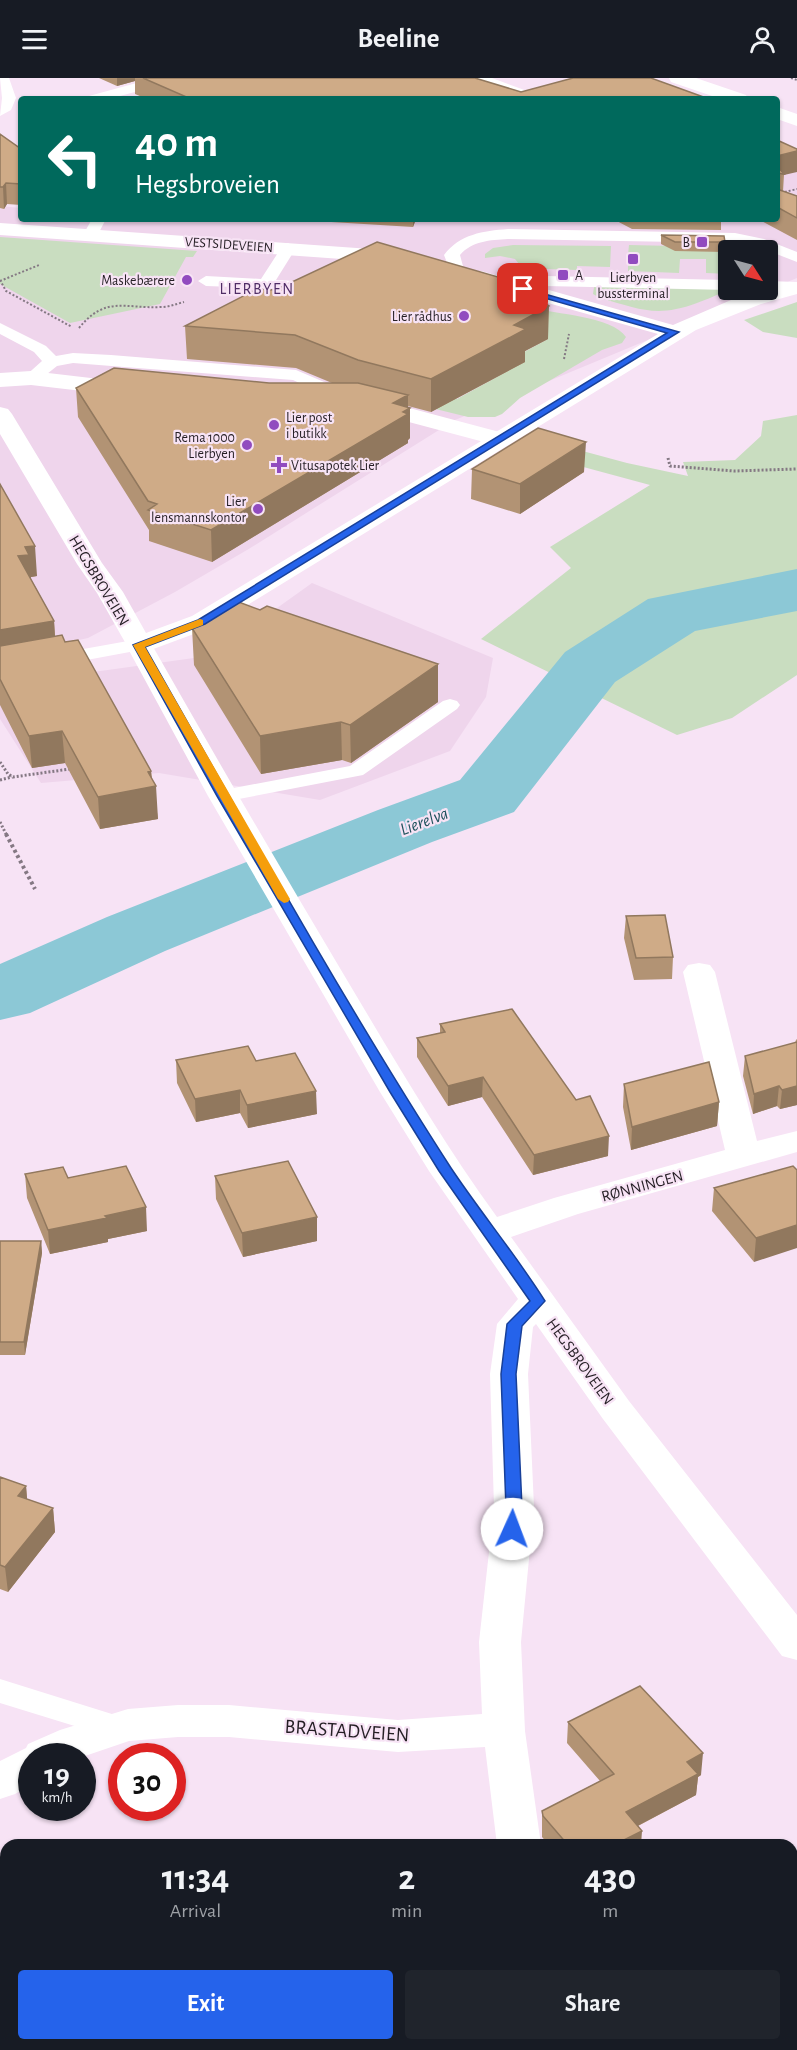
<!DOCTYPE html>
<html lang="en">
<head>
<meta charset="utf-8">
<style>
	:root { --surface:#171b24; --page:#20242c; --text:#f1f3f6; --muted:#9ea1a6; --accent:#2563eb }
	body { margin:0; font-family:"Alegreya Sans",sans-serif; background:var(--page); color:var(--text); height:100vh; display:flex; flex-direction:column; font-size:22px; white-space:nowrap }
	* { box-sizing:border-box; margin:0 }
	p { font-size:20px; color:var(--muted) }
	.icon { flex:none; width:33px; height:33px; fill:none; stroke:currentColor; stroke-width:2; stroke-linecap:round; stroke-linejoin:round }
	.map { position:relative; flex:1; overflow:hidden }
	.side { position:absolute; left:0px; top:1761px; width:798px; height:212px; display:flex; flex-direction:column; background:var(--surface); border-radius:18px 18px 0 0; box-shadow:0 2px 4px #0004 }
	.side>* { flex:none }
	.guide { position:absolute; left:18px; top:18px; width:762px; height:126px; border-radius:6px; box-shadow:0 2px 4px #0004; background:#00695c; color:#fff; overflow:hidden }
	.needle { width:39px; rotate:126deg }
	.fabs { position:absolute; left:718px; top:162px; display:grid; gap:12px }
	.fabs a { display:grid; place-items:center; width:60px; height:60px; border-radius:6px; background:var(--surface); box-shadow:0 2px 4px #0004; font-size:30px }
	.speed { position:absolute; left:18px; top:1665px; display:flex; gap:12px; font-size:30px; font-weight:700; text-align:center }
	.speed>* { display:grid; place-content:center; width:78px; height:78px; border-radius:50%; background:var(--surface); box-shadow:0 2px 4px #0004; line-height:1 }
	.speed small { font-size:15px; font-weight:400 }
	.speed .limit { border:9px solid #d22; background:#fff; color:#111 }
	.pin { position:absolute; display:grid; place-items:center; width:51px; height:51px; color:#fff; margin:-26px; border-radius:12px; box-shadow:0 3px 9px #0006 }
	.me { position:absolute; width:66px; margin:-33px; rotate:2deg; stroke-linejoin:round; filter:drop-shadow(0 0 4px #0008) }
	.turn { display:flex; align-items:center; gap:21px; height:126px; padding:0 18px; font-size:27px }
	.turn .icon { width:78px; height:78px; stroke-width:2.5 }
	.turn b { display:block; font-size:42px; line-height:51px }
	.eta { display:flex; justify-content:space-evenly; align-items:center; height:102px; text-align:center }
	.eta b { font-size:36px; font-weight:600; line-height:42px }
	.button { display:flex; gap:12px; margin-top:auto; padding:12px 18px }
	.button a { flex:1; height:69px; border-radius:6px; background:var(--accent); color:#fff; font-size:24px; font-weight:600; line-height:69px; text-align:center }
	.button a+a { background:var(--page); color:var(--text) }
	header { display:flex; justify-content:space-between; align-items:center; height:78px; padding:0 18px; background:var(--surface); font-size:27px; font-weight:600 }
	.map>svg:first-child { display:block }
	.built { fill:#efd5ec; fill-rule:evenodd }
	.green { fill:#c9ddc0 }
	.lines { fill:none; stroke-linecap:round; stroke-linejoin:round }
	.river { fill:#8cc8d6; fill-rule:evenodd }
	.path-far2 { stroke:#847883; stroke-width:2; stroke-dasharray:2 2; stroke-linecap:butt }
	.path-far1 { stroke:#847883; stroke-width:3; stroke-dasharray:2 2; stroke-linecap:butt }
	.path { stroke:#847883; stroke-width:4; stroke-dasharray:3 3; stroke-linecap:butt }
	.lane { fill:#fff; fill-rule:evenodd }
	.street { fill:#fff; fill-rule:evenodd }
	.secondary { fill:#fff; fill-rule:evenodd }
	.primary { fill:#fff; fill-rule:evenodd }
	.wall { fill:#b29374 }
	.shaded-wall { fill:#91785e }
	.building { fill:#cfab87; stroke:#91785e; stroke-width:1.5 }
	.route { fill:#2563eb; stroke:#184099; stroke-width:1.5 }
	.slow { fill:#f59e0b }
	.poi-dot { fill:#914bbf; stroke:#f7e3f5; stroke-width:2 }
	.labels { text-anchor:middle; stroke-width:4.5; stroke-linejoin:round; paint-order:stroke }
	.far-poi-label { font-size:14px; fill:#251f25; stroke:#f7e3f5; text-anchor:end }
	.far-street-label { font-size:14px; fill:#251f25; stroke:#f7e3f5 }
	.far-quarter-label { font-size:16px; letter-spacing:1.5px; fill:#4f2d66; stroke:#f7e3f5 }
	.street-label { font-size:16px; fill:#251f25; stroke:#f7e3f5 }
	.water-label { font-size:18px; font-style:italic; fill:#1f525d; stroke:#f7e3f5 }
	.near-street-label { font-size:20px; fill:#251f25; stroke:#f7e3f5 }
</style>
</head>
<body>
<header><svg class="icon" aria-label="menu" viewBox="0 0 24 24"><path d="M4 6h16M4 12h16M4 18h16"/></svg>Beeline<svg class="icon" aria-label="person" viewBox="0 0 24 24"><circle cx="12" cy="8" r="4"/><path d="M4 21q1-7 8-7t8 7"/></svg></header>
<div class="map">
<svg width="797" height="1972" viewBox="0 0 797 1972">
	<rect width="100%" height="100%" fill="#f7e3f5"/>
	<!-- built -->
	<path class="built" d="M 777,72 L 797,85 L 797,200 L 455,342 L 247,472 L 175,514 L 88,560 L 0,579 L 0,128 L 21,130 L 21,141 L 777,141 ZM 729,172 L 768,172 L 768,212 L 729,212 Z
		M 312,505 L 493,580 L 486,619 L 450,673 L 320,722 L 159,695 L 41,705 L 0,641 L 0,607 L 201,579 L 252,548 Z"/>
	<!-- green -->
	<path class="green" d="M 0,159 L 197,173 L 193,179 L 186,179 L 160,226 L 70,245 L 0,206 Z
		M 513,167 L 611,168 L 610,189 L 577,188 L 577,192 L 513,190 L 519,186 L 515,181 L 500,178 L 485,180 L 485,176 L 493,170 Z
		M 629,167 L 674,168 L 702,173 L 729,173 L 729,196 L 706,195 L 706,181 L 680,181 L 679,195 L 628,193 L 628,186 L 639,185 L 639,178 L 628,177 Z
		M 594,209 L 728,211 C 719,217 707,221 697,225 C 656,240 640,231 600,220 L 593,216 Z
		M 797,224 L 797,260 L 763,254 L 744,242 Z
		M 531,230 C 555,236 612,238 626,259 L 622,265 L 602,272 L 520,320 L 502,336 L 495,339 L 468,339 L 403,323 L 414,307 L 457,321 L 524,284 L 513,280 L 548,261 L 527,246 Z
		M 797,337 L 797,597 L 732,640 L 677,657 L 481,561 L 571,490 L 550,469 L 650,407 L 539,377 L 564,368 L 627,385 L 688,398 L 683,384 L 735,382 L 761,358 L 763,343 Z"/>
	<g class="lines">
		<!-- river -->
		<path class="river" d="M 797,491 L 797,533 L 695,553 L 615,604 L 514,734 L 432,764 L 165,873 L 30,935 L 0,942 L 0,886 L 107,839 L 378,732 L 460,702 L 565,574 L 648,521 Z"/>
		<!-- path-far2 -->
		<path class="path-far2" d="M 791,0 L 797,2
			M 777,116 L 797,111
			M 0,202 L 6,213 L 72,249
			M 0,203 L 39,187
			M 79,250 C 106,217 125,231 161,229 C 169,229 176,226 184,224
			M 564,281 L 569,256"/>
		<!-- path-far1 -->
		<path class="path-far1" d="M 668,380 L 670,388 L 734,393 L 797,391
			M 0,684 L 8,696 L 13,699 L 70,691
			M 0,702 L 12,699
			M 0,744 L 7,758"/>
		<!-- path -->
		<path class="path" d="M 6,756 L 35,811"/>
		<!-- lane -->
		<path class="lane" d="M 0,0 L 9,0 L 16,20 L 11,32 L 0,38 L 2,20 Z
			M 155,0 L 177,0 L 175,3 L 109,21 L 87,21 L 89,18 Z
			M 92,141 L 106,141 L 96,160 L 91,162 L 83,157 Z
			M 508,151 L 735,155 L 764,161 L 797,174 L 797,184 L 756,168 L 735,165 L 508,161 C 490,162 472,163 460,177 L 464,192 L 461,195 L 451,195 L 444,177 C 460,156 483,153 508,151 Z
			M 288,165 L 296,170 L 276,202 L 317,204 L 323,206 L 325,209 L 323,212 L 206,208 L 198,203 L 206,198 L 261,201 L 283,167 Z
			M 545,198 L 729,202 L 730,212 L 545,208 L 502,210 L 494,205 L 502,200 Z
			M 768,203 L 797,204 L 797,214 L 763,212 L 768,212 Z
			M 0,245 L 46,268 L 56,278 L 73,275 L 111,277 L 296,292 L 350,315 L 352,319 L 344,324 L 338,323 L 293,302 L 73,285 L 57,288 L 37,304 L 31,305 L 23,300 L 42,283 L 34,274 L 0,256 Z
			M 139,561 L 146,563 L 149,567 L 146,571 L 0,598 L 0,586 Z
			M 450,621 L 457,623 L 460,627 L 457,631 L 363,697 L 223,724 L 216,722 L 212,718 L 216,714 L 223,712 L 350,688 L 443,623 Z
			M 0,1601 L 131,1642 L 136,1650 L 131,1658 L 120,1662 L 0,1625 Z"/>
		<!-- street -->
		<path class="street" d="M 466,0 L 492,0 L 538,17 L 540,21 L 514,21 L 468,4 Z
			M 31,293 L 125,304 L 133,306 L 137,311 L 133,316 L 125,318 L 31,307 L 0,309 L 0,295 Z
			M 368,319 L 507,356 L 511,361 L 507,366 L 499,368 L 360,331 L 356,326 L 360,321 Z
			M 139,559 L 148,561 L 152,567 C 215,678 279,788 344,897 C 393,979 441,1062 497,1139 L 554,1120 L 725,1072 L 683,894 L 688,887 L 699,885 L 710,887 L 715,894 L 757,1063 L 797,1053 L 797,1074 L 578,1136 L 511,1159 L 629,1323 L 797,1537 L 797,1582 L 782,1578 L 603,1341 L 536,1246 L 533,1249 L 528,1296 L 534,1429 L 521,1564 L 525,1653 L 541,1767 L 497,1767 L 485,1669 L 398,1674 L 229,1659 L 178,1659 L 129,1663 L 82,1679 L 32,1678 L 32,1706 L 15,1716 L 0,1721 L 0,1683 L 26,1670 L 28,1666 L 60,1652 L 128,1631 L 178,1627 L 229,1627 L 398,1642 L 482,1636 L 479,1564 L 494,1429 L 490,1296 L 497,1246 L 518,1221 L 429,1093 L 380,1014 L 208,718 L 126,567 L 130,561 Z
			M 530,1966 L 578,1966 L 579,1972 L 531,1972 Z"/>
		<!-- secondary -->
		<path class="secondary" d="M 0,145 L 399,173 L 406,175 L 410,179 L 406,183 L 399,185 L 0,157 Z
			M 481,193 L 673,247 L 745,216 L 797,204 L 797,216 L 761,226 L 696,252 L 210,550 L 148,573 L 139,575 L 130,573 L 97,515 L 77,486 L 0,356 L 0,329 L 8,331 L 12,336 L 102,485 L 123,514 L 146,555 L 192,538 L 658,256 L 473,204 L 470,199 L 473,194 Z"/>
		<!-- primary -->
		<path class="primary" d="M 669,0 L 696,0 L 746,17 L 748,21 L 721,21 L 671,4 Z
			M 777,29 L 797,36 L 797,48 L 777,41 Z"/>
	</g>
	<!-- wall -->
	<path class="wall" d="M 99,0 L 475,0 L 521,14 L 709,21 L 147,21 L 135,16 L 135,3 L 117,8 Z
		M 0,56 L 21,71 L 21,127 L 7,126 L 4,131 L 0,130 Z
		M 777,62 L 784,97 L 783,113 L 797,118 L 797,162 L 758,141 L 777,141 Z
		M 282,141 L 416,141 L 413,149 Z
		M 613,141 L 721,141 L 721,152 L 632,151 Z
		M 661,157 L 725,164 L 724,174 L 675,173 L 661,166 Z
		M 185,248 L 548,261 L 525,273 L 525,284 L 431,334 L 408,328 L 408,330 L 410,330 L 410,360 L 408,362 L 408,365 L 212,484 L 149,463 L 149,452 L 78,339 L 76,310 L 269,305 L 332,305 L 296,290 L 187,281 Z
		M 472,391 L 584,394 L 520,436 L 471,421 Z
		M 0,406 L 37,498 L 31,499 L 31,501 L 54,543 L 55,559 L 65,564 L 151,693 L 158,741 L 100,751 L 65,685 L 32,690 L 0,627 Z
		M 192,550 L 438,624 L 351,685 L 342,682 L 261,696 L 194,587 Z
		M 626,838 L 673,879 L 672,901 L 634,902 L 624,860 Z
		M 440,946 L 608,1078 L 533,1097 L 482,1019 L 448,1028 L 417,979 L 417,960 L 440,955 Z
		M 797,961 L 797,1027 L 780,1031 L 777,1028 L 753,1036 L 743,998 L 745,978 L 795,965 L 796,962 Z
		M 176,982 L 256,983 L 317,1036 L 248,1050 L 240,1035 L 196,1044 L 177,1005 Z
		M 624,1006 L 719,1024 L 717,1048 L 631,1072 L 623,1029 Z
		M 793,1088 L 754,1184 L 712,1133 L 714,1110 Z
		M 25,1096 L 68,1100 L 147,1153 L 108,1161 L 108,1164 L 50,1176 L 27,1120 Z
		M 215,1098 L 317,1163 L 243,1179 L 216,1121 Z
		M 0,1163 L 41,1163 L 42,1175 L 25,1277 L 0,1277 Z
		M 0,1399 L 26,1408 L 27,1421 L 53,1430 L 55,1454 L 8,1514 L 0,1511 Z
		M 568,1644 L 701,1697 L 698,1699 L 696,1717 L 638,1748 L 641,1767 L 549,1767 L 542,1759 L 542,1733 L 600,1703 L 567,1665 Z
		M 637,1966 L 787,1966 L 783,1972 L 637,1972 Z"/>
	<!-- shaded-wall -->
	<path class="shaded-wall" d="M 117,0 L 135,0 L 135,3 L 117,8 Z
		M 797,73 L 797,94 L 784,97 L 777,95 L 777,98 L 777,78 Z
		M 6,105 L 7,126 L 4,131 L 3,109 Z
		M 413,141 L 416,141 L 413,149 Z
		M 549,228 L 548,261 L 525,273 L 525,284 L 431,334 L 431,301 L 514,247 Z
		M 408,317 L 408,332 L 410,330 L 410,360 L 408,362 L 408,365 L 212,484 L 211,452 L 393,325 Z
		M 586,364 L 584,394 L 520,436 L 520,406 Z
		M 35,468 L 37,498 L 31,499 L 31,507 L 18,478 L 25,469 Z
		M 54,543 L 56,574 L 0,584 L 0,552 Z
		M 438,586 L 438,624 L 351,685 L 350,647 Z
		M 341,644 L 342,682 L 261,696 L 260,658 Z
		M 62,653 L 65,685 L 32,690 L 29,658 Z
		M 151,693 L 152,709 L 156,708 L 158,741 L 100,751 L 98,719 L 148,694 Z
		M 483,999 L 482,1019 L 448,1028 L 448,1008 Z
		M 779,1008 L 777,1028 L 753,1036 L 754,1016 Z
		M 797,1008 L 797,1027 L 780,1031 L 782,1012 Z
		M 240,1012 L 240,1035 L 196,1044 L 195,1021 Z
		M 316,1013 L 317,1036 L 248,1050 L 247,1027 Z
		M 719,1024 L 717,1048 L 631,1072 L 632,1049 Z
		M 609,1058 L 608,1078 L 533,1097 L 534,1077 Z
		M 146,1129 L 147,1153 L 108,1161 L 108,1164 L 50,1176 L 48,1152 L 105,1138 Z
		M 317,1139 L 317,1163 L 243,1179 L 242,1155 Z
		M 797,1147 L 797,1170 L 754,1184 L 756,1160 Z
		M 41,1163 L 42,1175 L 25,1277 L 24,1264 Z
		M 26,1408 L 28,1432 L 18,1418 Z
		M 53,1430 L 55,1454 L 8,1514 L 5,1489 Z
		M 703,1675 L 701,1697 L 698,1699 L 696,1717 L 624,1755 L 626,1734 L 687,1684 Z
		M 642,1753 L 641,1767 L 614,1767 Z
		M 774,1966 L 787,1966 L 783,1972 L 770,1972 Z"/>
	<!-- building -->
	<path class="building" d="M 143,0 L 475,0 L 521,14 L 573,0 L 651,0 L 709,21 L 191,21 Z
		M 0,56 L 21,71 L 21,106 L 6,105 L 3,109 L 0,109 Z
		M 777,62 L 797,71 L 797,73 L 777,78 Z
		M 777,88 L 784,96 L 777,95 L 777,102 Z
		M 777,111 L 797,118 L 797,140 L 777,129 Z
		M 661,157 L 724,158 L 725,164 L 675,164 Z
		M 377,164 L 515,204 L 549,228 L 514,247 L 526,251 L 431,301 L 358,282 L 295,257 L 185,248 L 257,211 L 275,212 Z
		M 114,290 L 269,305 L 358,305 L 408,317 L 393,325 L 410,330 L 403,334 L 408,336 L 211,452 L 148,432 L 157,426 L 148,423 L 76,310 Z
		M 538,350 L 586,364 L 520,406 L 472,391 Z
		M 0,406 L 35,468 L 25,469 L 29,477 L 18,478 L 54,543 L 0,552 Z
		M 236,523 L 260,532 L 267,528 L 438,586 L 350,647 L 341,644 L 260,658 L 192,550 Z
		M 62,557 L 65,564 L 78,562 L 151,693 L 148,694 L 156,708 L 98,719 L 62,653 L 29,658 L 0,601 L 0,568 Z
		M 665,837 L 673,879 L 636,880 L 626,838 Z
		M 512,931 L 576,1022 L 590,1018 L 609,1058 L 534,1077 L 483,999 L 448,1008 L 417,960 L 445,954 L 440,946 Z
		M 797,964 L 797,1008 L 782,1012 L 779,1008 L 754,1016 L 745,978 Z
		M 248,968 L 256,983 L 295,975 L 316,1013 L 247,1027 L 240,1012 L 195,1021 L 176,982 Z
		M 709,984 L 719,1024 L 632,1049 L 624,1006 Z
		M 288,1083 L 317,1139 L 242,1155 L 215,1098 Z
		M 126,1088 L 146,1129 L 105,1138 L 107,1140 L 48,1152 L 25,1096 L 63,1089 L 68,1100 Z
		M 793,1088 L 797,1092 L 797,1147 L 756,1160 L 714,1110 Z
		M 0,1163 L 41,1163 L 24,1264 L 0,1264 Z
		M 0,1399 L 26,1408 L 18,1418 L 53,1430 L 5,1489 L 0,1487 Z
		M 640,1608 L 703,1675 L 687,1684 L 698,1696 L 626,1734 L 642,1753 L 614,1767 L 568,1767 L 543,1738 L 542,1733 L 614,1696 L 568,1644 Z
		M 643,1966 L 774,1966 L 770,1972 L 652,1972 Z"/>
	<!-- route -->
	<path class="route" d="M 520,209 L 679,254 L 205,546 L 145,569 C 244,744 342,921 451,1090 C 481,1135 516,1177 545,1223 L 522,1248 L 516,1296 L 522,1430 L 518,1455 L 507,1455 L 504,1451 L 506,1430 L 501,1296 L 507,1246 L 530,1223 L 439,1093 L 390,1014 L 217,718 L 133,567 L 198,542 L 667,255 L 520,213 Z"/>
	<!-- slow -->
	<path class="slow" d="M 200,541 L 203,542 L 203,547 L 145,569 L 290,821 L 288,824 L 284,825 L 278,821 L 133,567 Z"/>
	<!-- markers -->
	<g class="poi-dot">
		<rect x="696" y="158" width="12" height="12" rx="3"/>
		<rect x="627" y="175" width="12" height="12" rx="3"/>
		<rect x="557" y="191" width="12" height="12" rx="3"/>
		<circle cx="187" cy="202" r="6"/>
		<circle cx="464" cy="238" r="6"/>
		<circle cx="274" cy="347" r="6"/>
		<circle cx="247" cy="367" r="6"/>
		<path d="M276 378h6v6h6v6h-6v6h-6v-6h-6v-6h6z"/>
		<circle cx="258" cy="431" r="6"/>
	</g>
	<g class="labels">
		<!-- far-poi labels -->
		<g class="far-poi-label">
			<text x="690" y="169">B</text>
			<text x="575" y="202" text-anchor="start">A</text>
			<text x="633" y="204" text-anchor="middle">Lierbyen<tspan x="633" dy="16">bussterminal</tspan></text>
			<text x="175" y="207">Maskebærere</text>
			<text x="452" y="243">Lier rådhus</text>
			<text x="286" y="344" text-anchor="start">Lier post<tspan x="286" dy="16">i butikk</tspan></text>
			<text x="235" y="364">Rema 1000<tspan x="235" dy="16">Lierbyen</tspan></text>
			<text x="291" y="392" text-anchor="start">Vitusapotek Lier</text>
			<text x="246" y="428">Lier<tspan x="246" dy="16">lensmannskontor</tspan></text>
		</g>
		<!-- far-street labels -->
		<g class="far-street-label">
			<text transform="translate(229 166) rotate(4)" y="5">VESTSIDEVEIEN</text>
		</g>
		<!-- far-quarter labels -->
		<g class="far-quarter-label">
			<text x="257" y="216">LIERBYEN</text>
		</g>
		<!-- street labels -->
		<g class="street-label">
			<text transform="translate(100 502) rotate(59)" y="6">HEGSBROVEIEN</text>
			<text transform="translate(642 1107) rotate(-15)" y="6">RØNNINGEN</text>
			<text transform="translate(581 1283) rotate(54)" y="6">HEGSBROVEIEN</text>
		</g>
		<!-- water labels -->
		<g class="water-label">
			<text transform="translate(424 743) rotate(-21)" y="6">Lierelva</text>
		</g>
		<!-- near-street labels -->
		<g class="near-street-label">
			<text transform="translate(347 1652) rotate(4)" y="7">BRASTADVEIEN</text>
		</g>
	</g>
</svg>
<div class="fabs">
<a><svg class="needle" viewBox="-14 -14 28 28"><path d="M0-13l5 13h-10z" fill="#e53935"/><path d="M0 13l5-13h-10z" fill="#9ea1a6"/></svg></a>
</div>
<div class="speed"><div>19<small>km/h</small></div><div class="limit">30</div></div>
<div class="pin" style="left:523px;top:211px;background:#d93025"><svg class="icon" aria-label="arrive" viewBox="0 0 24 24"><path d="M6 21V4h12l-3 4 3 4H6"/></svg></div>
<svg class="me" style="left:512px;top:1451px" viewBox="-20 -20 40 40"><circle r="19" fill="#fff"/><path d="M0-13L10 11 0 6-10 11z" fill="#2563eb"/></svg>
<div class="guide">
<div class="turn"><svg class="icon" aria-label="left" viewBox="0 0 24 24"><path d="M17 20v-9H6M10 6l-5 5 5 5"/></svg><div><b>40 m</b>Hegsbroveien</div></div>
</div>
<section class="side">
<div class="eta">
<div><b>11:34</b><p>Arrival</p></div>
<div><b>2</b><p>min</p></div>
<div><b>430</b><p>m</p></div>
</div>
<div class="button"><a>Exit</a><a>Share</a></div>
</section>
</div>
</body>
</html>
